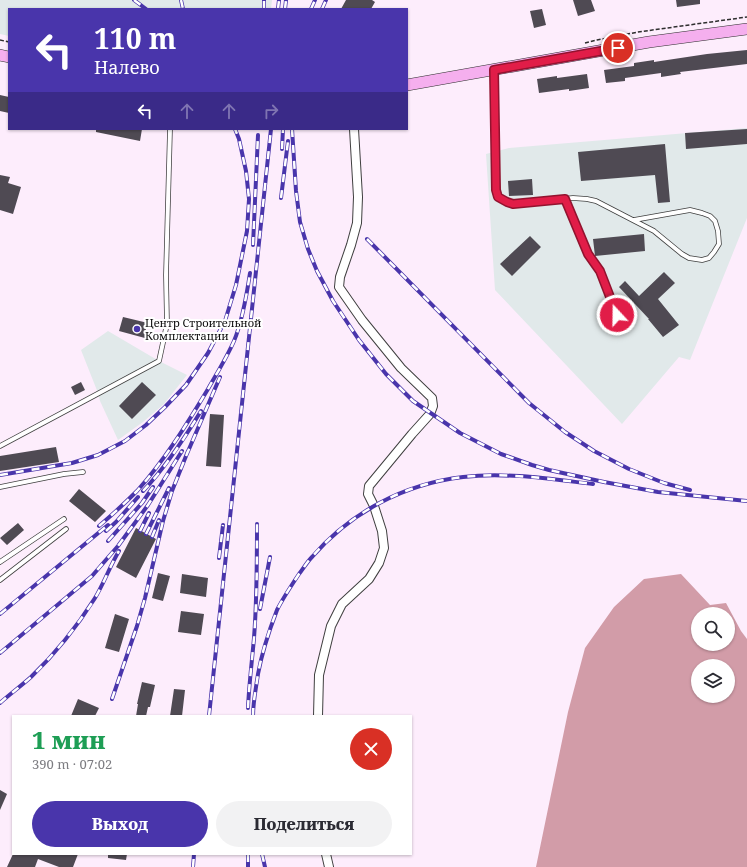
<!DOCTYPE html>
<html lang="ru">
<head>
<meta charset="utf-8">
<style>
	:root { --surface:#fff; --page:#f2f2f3; --text:#2b2b33; --muted:#7c7c81; --accent:#4935ab }
	body { margin:0; font-family:"Noto Serif",serif; background:var(--page); color:var(--text); height:100vh; display:flex; flex-direction:column; font-size:15px; white-space:nowrap }
	* { box-sizing:border-box; margin:0 }
	p { font-size:13px; color:var(--muted) }
	.icon { flex:none; width:22px; height:22px; fill:none; stroke:currentColor; stroke-width:2; stroke-linecap:round; stroke-linejoin:round }
	.map { position:relative; flex:1; overflow:hidden }
	.drawer { position:absolute; left:12px; top:715px; width:400px; height:140px; display:flex; flex-direction:column; background:var(--surface); border-radius:0px; box-shadow:0 1px 3px #0004 }
	.drawer>* { flex:none }
	.top-card { position:absolute; left:8px; top:8px; width:400px; height:122px; border-radius:0px; box-shadow:0 1px 3px #0004; background:#4935ab; color:#fff; overflow:hidden }
	.buttons { position:absolute; left:691px; top:607px; display:grid; gap:8px }
	.buttons a { display:grid; place-items:center; width:44px; height:44px; border-radius:50%; background:var(--surface); box-shadow:0 1px 3px #0004; font-size:20px }
	.pin { position:absolute; display:grid; place-items:center; width:34px; height:34px; color:#fff; margin:-17px; border:2px solid #fff; border-radius:50%; box-shadow:0 1px 4px #0007 }
	.me { position:absolute; width:44px; margin:-22px; rotate:339deg; stroke-linejoin:round; filter:drop-shadow(0 0 3px #0008) }
	.turn { display:flex; align-items:center; gap:14px; height:84px; padding:0 20px; font-size:18px }
	.turn .icon { width:52px; height:52px; stroke-width:2.5 }
	.turn b { display:block; font-size:28px; line-height:34px }
	.lanes { display:flex; align-items:center; height:38px; padding:0 20px; background:#0003; justify-content:center; gap:20px; direction:ltr }
	.lanes .off { opacity:.35 }
	.round { display:grid; place-items:center; flex:none; width:42px; height:42px; border-radius:21px; background:var(--page) }
	.headline { display:flex; align-items:center; justify-content:space-between; height:68px; padding:0 20px }
	h1 { font-size:24px; font-weight:800; line-height:30px; color:#1e9e55 }
	.action { display:flex; gap:8px; margin-top:auto; padding:8px 20px }
	.action a { flex:1; height:46px; border-radius:24px; background:var(--accent); color:#fff; font-size:16px; font-weight:800; line-height:46px; text-align:center }
	.action a+a { background:var(--page); color:var(--text) }
	.map>svg:first-child { display:block }
	.industrial { fill:#e1e9ea }
	.forest { fill:#d29ca8; fill-rule:evenodd }
	.building { fill:#4f4a53 }
	.lines { fill:none; stroke-linecap:round; stroke-linejoin:round }
	.lane-casing { stroke:#3f3f3f; stroke-width:5.5 }
	.street-casing { stroke:#3f3f3f; stroke-width:10 }
	.secondary-casing { stroke:#2e2e2e; stroke-width:12 }
	.path { stroke:#2e2e2e; stroke-width:1.5; stroke-dasharray:4 2; stroke-linecap:butt }
	.lane { stroke:#fff; stroke-width:4 }
	.street { stroke:#fff; stroke-width:8 }
	.secondary { stroke:#f5afee; stroke-width:11 }
	.rail-casing { stroke:#4935ab; stroke-width:4 }
	.rail { stroke:#fff; stroke-width:2.5; stroke-dasharray:8; stroke-linecap:butt }
	.route-casing { stroke:#92132f; stroke-width:10 }
	.route { stroke:#e11d48; stroke-width:7 }
	.poi-dot { fill:#4935ab; stroke:#fff; stroke-width:1.5 }
	.labels { text-anchor:middle; stroke-width:4; stroke-linejoin:round; paint-order:stroke }
	.poi-label { font-size:11px; fill:#0c0c0c; stroke:#fff; text-anchor:start }
</style>
</head>
<body>
<div class="map">
<svg width="747" height="867" viewBox="0 0 747 867">
	<rect width="100%" height="100%" fill="#fdedfc"/>
	<!-- industrial -->
	<path class="industrial" d="M 0,0 L 272,0 L 271,9 L 9,9 L 9,36 L 0,34 Z
		M 747,128 L 747,218 L 690,360 L 679,357 L 622,424 L 495,290 L 486,154 L 509,148 Z
		M 108,331 L 159,361 L 187,375 L 164,404 L 143,422 L 118,440 L 100,401 L 98,393 L 81,350 Z"/>
	<!-- forest -->
	<path class="forest" d="M 681,574 L 710,605 L 726,603 L 741,631 L 747,639 L 747,867 L 536,867 L 568,712 L 585,648 L 614,607 L 644,579 ZM 698,614 L 728,614 L 728,644 L 698,644 ZM 698,666 L 728,666 L 728,696 L 698,696 Z"/>
	<!-- building -->
	<path class="building" d="M 346,0 L 372,0 L 375,2 L 371,9 L 341,9 Z
		M 573,0 L 591,0 L 595,11 L 578,16 Z
		M 676,0 L 700,0 L 700,4 L 677,7 Z
		M 542,9 L 546,25 L 534,28 L 530,11 Z
		M 747,50 L 747,64 L 680,72 L 681,74 L 661,77 L 661,73 L 625,78 L 625,81 L 606,83 L 604,70 L 634,66 L 634,63 L 654,60 L 654,62 L 707,54 Z
		M 587,74 L 589,88 L 569,91 L 569,89 L 539,93 L 537,79 L 557,76 L 557,78 Z
		M 0,95 L 9,97 L 9,113 L 0,111 Z
		M 96,129 L 142,129 L 140,141 L 96,132 Z
		M 747,129 L 747,144 L 686,149 L 685,133 Z
		M 665,144 L 670,202 L 658,203 L 655,175 L 581,181 L 578,152 Z
		M 0,175 L 10,177 L 8,183 L 21,187 L 13,214 L 0,210 Z
		M 532,179 L 533,195 L 509,196 L 508,181 Z
		M 644,234 L 645,251 L 595,256 L 593,239 Z
		M 530,236 L 541,247 L 512,276 L 500,264 Z
		M 664,272 L 675,283 L 658,299 L 679,325 L 663,337 L 648,319 L 649,319 L 619,287 L 625,281 L 639,296 Z
		M 123,317 L 148,323 L 145,332 L 158,336 L 156,341 L 119,331 Z
		M 81,382 L 85,390 L 75,395 L 71,387 Z
		M 142,382 L 156,395 L 132,419 L 119,406 Z
		M 210,414 L 224,415 L 221,467 L 206,466 Z
		M 56,447 L 59,462 L 0,471 L 0,456 Z
		M 79,489 L 106,511 L 95,522 L 69,501 Z
		M 18,523 L 24,530 L 7,545 L 0,538 Z
		M 136,528 L 156,539 L 136,578 L 116,567 Z
		M 158,573 L 170,576 L 163,601 L 152,598 Z
		M 182,574 L 208,578 L 206,597 L 180,593 Z
		M 181,611 L 204,614 L 201,635 L 178,632 Z
		M 115,614 L 129,619 L 119,652 L 105,648 Z
		M 142,682 L 155,685 L 150,707 L 148,707 L 146,716 L 136,716 L 138,704 L 137,704 Z
		M 174,689 L 185,690 L 182,716 L 170,716 Z
		M 78,699 L 99,708 L 95,716 L 71,716 Z
		M 0,790 L 7,794 L 0,810 Z
		M 13,854 L 78,854 L 73,867 L 59,867 L 38,859 L 35,867 L 7,867 Z
		M 108,854 L 127,854 L 126,860 L 108,858 Z"/>
	<g class="lines">
		<defs>
			<path id="lane" d="M 494,71 L 496,190 L 498,197 L 507,202 L 513,204 L 573,198 L 587,199 L 596,201 L 654,231 L 682,254 L 689,258 L 702,260 L 709,258 L 714,252 L 719,244 L 718,231 L 715,221 L 710,216 L 702,213 L 690,210 L 634,220
				M 565,199 L 588,253 L 600,271 L 617,315
				M 0,446 L 159,361 L 167,324 L 166,275 L 170,129
				M 0,487 L 64,474 L 83,472
				M 0,562 L 64,519
				M 0,580 L 66,529"/>
			<path id="street" d="M 318,716 L 319,675 L 331,626 L 342,604 L 369,579 L 379,563 L 384,548 L 382,531 L 374,506 L 368,494 L 369,486 L 412,434 L 430,414 L 433,406 L 432,398 L 401,368 L 362,320 L 339,287 L 340,277 L 351,245 L 357,223 L 358,197 L 354,129
				M 326,854 L 329,867"/>
			<path id="secondary" d="M 0,55 L 9,57
				M 407,85 L 649,42 L 747,29"/>
		</defs>
		<!-- lane casing -->
		<use href="#lane" class="lane-casing"/>
		<!-- street casing -->
		<use href="#street" class="street-casing"/>
		<!-- secondary casing -->
		<use href="#secondary" class="secondary-casing"/>
		<!-- path -->
		<path class="path" d="M 0,40 L 9,42
			M 585,43 L 597,40 L 638,32 L 747,17"/>
		<!-- lane -->
		<use href="#lane" class="lane"/>
		<!-- street -->
		<use href="#street" class="street"/>
		<!-- secondary -->
		<use href="#secondary" class="secondary"/>
		<defs>
			<path id="rail" d="M 134,0 L 146,9
				M 181,0 L 183,9
				M 264,9 L 264,0
				M 278,9 L 279,0
				M 285,9 L 286,0
				M 311,9 L 315,0
				M 322,9 L 326,0
				M 292,129 L 296,191 L 300,222 L 308,249 L 317,271 L 333,301 L 359,340 L 386,374 L 413,401 L 460,433 L 501,454 L 532,465 L 549,470 L 604,482 L 658,492 L 747,501
				M 282,149 L 283,129
				M 281,198 L 288,141
				M 367,239 L 529,403 L 565,432 L 594,451 L 629,469 L 664,483 L 690,490
				M 253,245 L 258,135
				M 186,456 L 220,377
				M 0,475 L 72,463 L 98,455 L 125,441 L 146,425 L 165,407 L 186,385 L 208,353 L 225,321 L 236,285 L 247,231 L 249,199 L 246,171 L 239,139 L 235,129
				M 143,491 C 166,467 184,439 201,411
				M 99,526 C 112,515 125,503 137,491 C 164,461 187,424 208,389 C 217,373 227,357 234,341 C 242,322 247,293 250,273
				M 106,531 L 116,522 L 138,497
				M 140,531 L 149,513
				M 146,534 L 169,488
				M 152,537 L 159,520
				M 108,541 L 142,503 L 153,487
				M 219,558 L 223,525
				M 260,609 L 270,557
				M 0,614 L 108,525
				M 0,653 L 92,576 L 118,546 L 148,505 L 182,451
				M 112,699 L 137,626 L 145,598 L 163,521 L 172,491 L 188,451
				M 0,703 C 10,694 21,686 31,677 C 54,655 78,625 95,598 C 104,583 110,566 119,551
				M 248,708 C 249,685 252,661 254,638 C 257,600 257,563 257,524
				M 209,716 L 271,129
				M 253,716 C 253,702 256,688 258,674 C 262,652 269,631 277,610 C 283,598 291,586 299,574 C 303,569 307,562 312,557 C 351,512 404,484 463,477 C 506,472 550,479 593,484
				M 248,854 L 248,867
				M 262,854 L 265,867
				M 193,867 L 194,854"/>
		</defs>
		<!-- rail casing -->
		<use href="#rail" class="rail-casing"/>
		<!-- rail -->
		<use href="#rail" class="rail"/>
	</g>
	<g class="lines">
		<defs>
			<path id="route" d="M 617,315 L 600,271 L 588,254 L 565,199 L 513,204 L 507,202 L 498,197 L 496,190 L 494,70 L 618,48"/>
		</defs>
		<!-- route casing -->
		<use href="#route" class="route-casing"/>
		<!-- route -->
		<use href="#route" class="route"/>
	</g>
	<!-- markers -->
	<circle class="poi-dot" cx="137" cy="329" r="4"/>
	<g class="labels">
		<!-- poi labels -->
		<g class="poi-label">
			<text x="145" y="327">Центр Строительной<tspan x="145" dy="13">Комплектации</tspan></text>
		</g>
	</g>
</svg>
<div class="buttons">
<a><svg class="icon" aria-label="search" viewBox="0 0 24 24"><circle cx="10" cy="10" r="6"/><path d="M15 15l6 6"/></svg></a>
<a><svg class="icon" aria-label="layers" viewBox="0 0 24 24"><path d="M12 4l9 5-9 5-9-5zM3 14l9 5 9-5"/></svg></a>
</div>
<div class="pin" style="left:618px;top:48px;background:#d93025"><svg class="icon" aria-label="arrive" viewBox="0 0 24 24"><path d="M6 21V4h12l-3 4 3 4H6"/></svg></div>
<svg class="me" style="left:617px;top:315px" viewBox="-20 -20 40 40"><circle r="17" fill="#e11d48" stroke="#fff" stroke-width="3"/><path d="M0-11L8 9 0 5-8 9z" fill="#fff"/></svg>
<div class="top-card">
<div class="turn"><svg class="icon" aria-label="left" viewBox="0 0 24 24"><path d="M17 20v-9H6M10 6l-5 5 5 5"/></svg><div><b>110 m</b>Налево</div></div>
<div class="lanes"><svg class="icon" aria-label="left" viewBox="0 0 24 24"><path d="M17 20v-9H6M10 6l-5 5 5 5"/></svg><svg class="icon off" aria-label="ahead" viewBox="0 0 24 24"><path d="M12 20V5M6 11l6-6 6 6"/></svg><svg class="icon off" aria-label="ahead" viewBox="0 0 24 24"><path d="M12 20V5M6 11l6-6 6 6"/></svg><svg class="icon off" aria-label="right" viewBox="0 0 24 24"><path d="M7 20v-9h11M14 6l5 5-5 5"/></svg></div>
</div>
<section class="drawer">
<div class="headline"><div><h1>1 мин</h1><p>390 m · 07:02</p></div><a class="round" style="background:#d93025;color:#fff"><svg class="icon" aria-label="close" viewBox="0 0 24 24"><path d="M6 6l12 12M18 6L6 18"/></svg></a></div>
<div class="action"><a>Выход</a><a>Поделиться</a></div>
</section>
</div>
</body>
</html>
